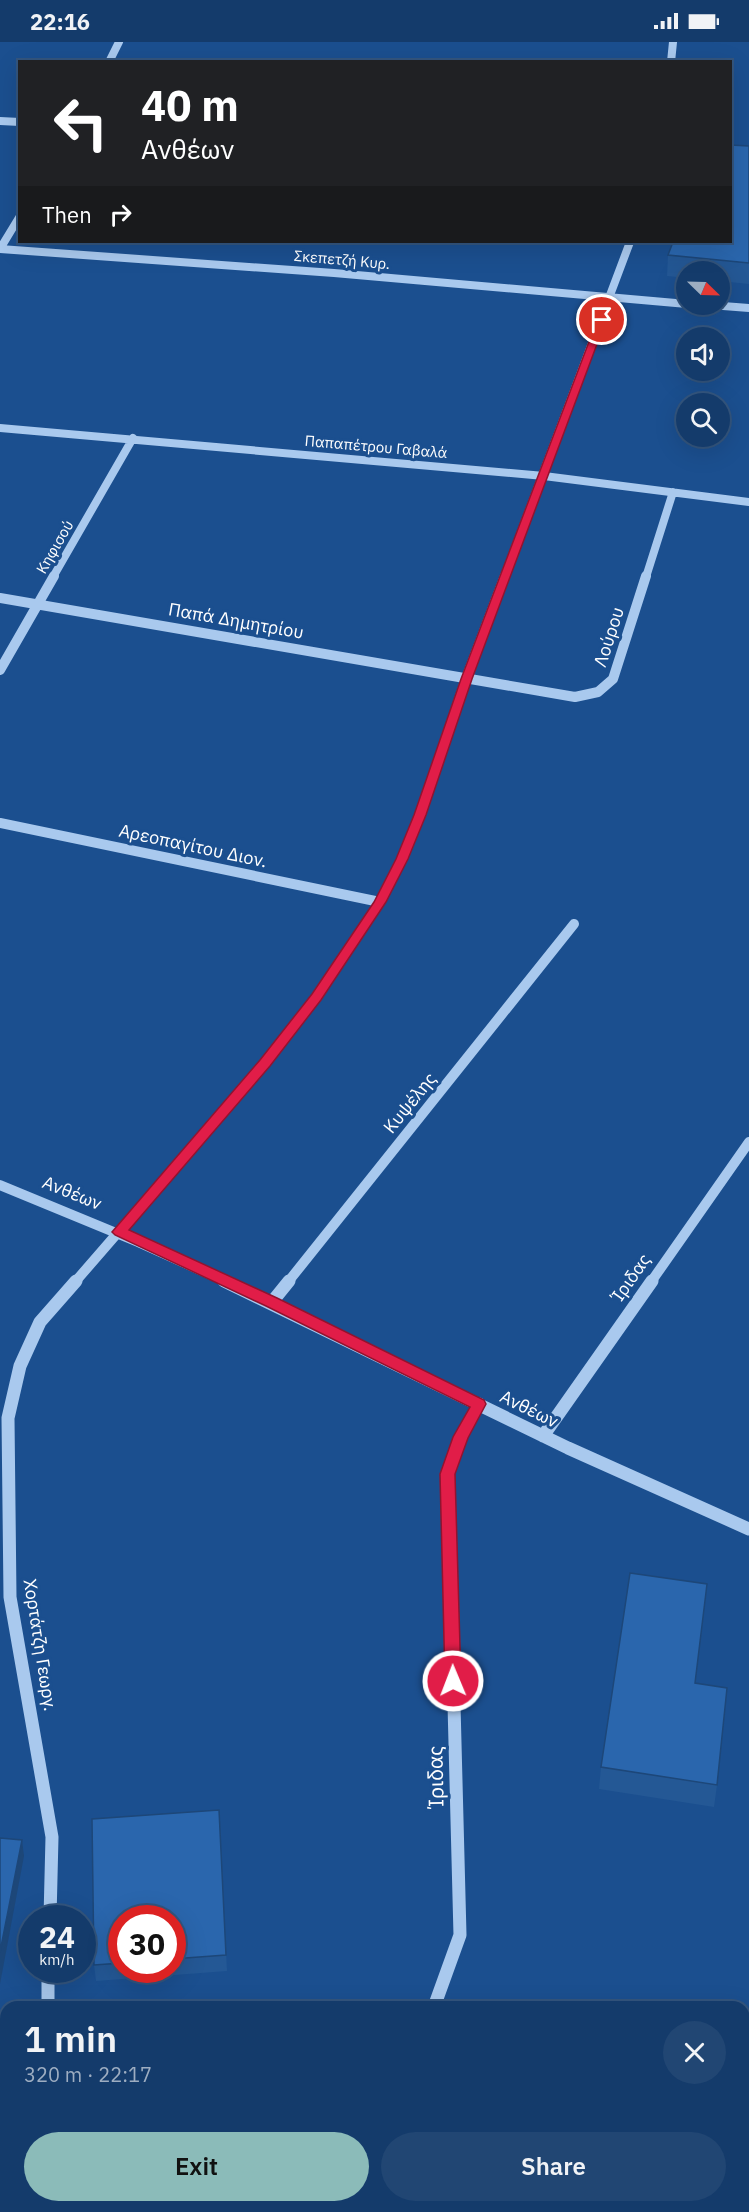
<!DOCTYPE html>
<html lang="en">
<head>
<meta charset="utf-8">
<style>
	:root { --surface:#143b6b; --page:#214673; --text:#f1f3f6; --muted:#9dadc1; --line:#33557e; --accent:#8bbbb9 }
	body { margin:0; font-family:"IBM Plex Sans",sans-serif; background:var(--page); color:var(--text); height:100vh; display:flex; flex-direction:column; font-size:22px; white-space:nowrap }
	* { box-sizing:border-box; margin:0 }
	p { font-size:20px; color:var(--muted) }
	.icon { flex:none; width:33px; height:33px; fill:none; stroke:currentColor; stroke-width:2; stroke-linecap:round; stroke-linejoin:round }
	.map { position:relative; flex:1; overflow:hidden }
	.drawer { position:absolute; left:0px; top:1959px; width:750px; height:212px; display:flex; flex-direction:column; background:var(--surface); border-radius:18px 18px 0 0; box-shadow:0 6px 24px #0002,0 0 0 2px var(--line) }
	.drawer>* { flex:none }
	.guide { position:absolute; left:18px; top:18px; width:714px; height:183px; border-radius:0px; box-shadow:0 6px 24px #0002,0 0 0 2px var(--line); background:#202124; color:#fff; overflow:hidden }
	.needle { width:39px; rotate:113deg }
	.buttons { position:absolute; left:676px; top:219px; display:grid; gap:12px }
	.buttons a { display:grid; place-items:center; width:54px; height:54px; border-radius:50%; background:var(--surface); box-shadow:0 6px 24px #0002,0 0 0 2px var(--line); font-size:30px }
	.speed { position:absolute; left:18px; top:1863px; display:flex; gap:12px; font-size:30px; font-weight:700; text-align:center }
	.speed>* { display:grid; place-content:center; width:78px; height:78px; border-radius:50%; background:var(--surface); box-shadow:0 6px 24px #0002,0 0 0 2px var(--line); line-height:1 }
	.speed small { font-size:15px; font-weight:400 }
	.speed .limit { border:9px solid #d22; background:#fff; color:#111 }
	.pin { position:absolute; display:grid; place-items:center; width:51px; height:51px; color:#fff; margin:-26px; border:3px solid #fff; border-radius:50%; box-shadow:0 2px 6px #0007 }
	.me { position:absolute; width:66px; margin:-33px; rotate:359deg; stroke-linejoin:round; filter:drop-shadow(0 0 4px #0008) }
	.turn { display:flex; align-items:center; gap:21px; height:126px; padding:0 24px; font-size:27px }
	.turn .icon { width:78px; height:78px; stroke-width:2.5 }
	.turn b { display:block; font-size:42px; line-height:51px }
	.then { display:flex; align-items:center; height:57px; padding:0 24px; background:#0003; gap:12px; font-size:22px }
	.round { display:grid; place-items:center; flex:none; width:63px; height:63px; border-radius:32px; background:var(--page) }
	.head { display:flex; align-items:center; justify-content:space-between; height:102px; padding:0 24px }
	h1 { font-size:36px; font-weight:600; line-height:45px }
	.action { display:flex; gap:12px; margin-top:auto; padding:12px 24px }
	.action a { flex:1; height:69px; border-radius:36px; background:var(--accent); color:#111; font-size:24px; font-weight:600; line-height:69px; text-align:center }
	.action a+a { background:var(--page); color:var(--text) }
	.status { display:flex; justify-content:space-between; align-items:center; height:42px; padding:0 30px; background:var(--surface); direction:ltr }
	.status svg { height:16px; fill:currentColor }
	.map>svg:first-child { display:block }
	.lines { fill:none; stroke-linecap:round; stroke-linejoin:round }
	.minor-far2 { stroke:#a9c9ee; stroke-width:8 }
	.minor-far1 { stroke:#a9c9ee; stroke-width:10 }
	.minor { stroke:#a9c9ee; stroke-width:13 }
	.wall { fill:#245895; fill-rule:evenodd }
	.shaded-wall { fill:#1d4779 }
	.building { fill:#2a66ad; stroke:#1d4779; stroke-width:1.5 }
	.route { fill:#e11d48; stroke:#92132f; stroke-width:1.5 }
	.labels { text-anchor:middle; stroke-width:6; stroke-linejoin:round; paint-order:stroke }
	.far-street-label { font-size:15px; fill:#fff; stroke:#1b4f8f }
	.street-label { font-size:18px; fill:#fff; stroke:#1b4f8f }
	.near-street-label { font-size:21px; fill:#fff; stroke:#1b4f8f }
</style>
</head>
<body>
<div class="status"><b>22:16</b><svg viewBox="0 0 49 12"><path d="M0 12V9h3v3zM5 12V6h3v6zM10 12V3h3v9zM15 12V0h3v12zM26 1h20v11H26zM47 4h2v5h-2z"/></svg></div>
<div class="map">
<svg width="749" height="2170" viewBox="0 0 749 2170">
	<rect width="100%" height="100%" fill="#1b4f8f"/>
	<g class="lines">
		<!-- minor-far2 -->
		<path class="minor-far2" d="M 109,20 L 119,0
			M 671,20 L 673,0
			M 0,79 L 20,80
			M 20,174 L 0,207 L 334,231 L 687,262
			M 697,262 L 749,266
			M 0,386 L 544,434 L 749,460
			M 53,535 L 133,396
			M 504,535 L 630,200
			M 646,535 L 673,450"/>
		<!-- minor-far1 -->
		<path class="minor-far1" d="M 0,556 L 575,655 L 598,650 L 613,637 L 646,534
			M 0,628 L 54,534
			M 0,781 L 380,860
			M 0,1143 L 138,1200 L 227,1240
			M 75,1240 L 265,1021 L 316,955 L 380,860 L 402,817 L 420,773 L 466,637 L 505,534
			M 288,1240 L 574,882
			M 651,1240 L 749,1100"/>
		<!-- minor -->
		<path class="minor" d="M 224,1239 L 568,1406 L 749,1487
			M 272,1260 L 289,1239
			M 543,1394 L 652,1239
			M 50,1876 L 52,1795 L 10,1555 L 8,1376 L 20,1324 L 40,1280 L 76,1239
			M 48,1928 L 48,1965
			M 434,1965 L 460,1893 L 448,1432 L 461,1395 L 479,1362
			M 0,1989 L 6,1989
			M 744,2144 L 749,2146
			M 62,2164 L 62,2170"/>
	</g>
	<!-- wall -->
	<path class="wall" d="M 749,104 L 749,242 L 720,239 L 720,230 L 687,230 L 687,236 L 667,234 L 668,213 Z
		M 695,1641 L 717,1743 L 714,1765 L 599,1747 L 601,1725 Z
		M 219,1768 L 227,1929 L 96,1939 L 94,1923 L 92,1777 ZM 122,1876 L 172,1876 L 172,1928 L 122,1928 Z"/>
	<!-- shaded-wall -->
	<path class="shaded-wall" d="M 22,1798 L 24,1814 L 0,1942 L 0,1910 Z
		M 28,2164 L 32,2164 L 32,2170 L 27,2170 Z"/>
	<!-- building -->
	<path class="building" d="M 730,103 L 749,104 L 749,221 L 668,213 L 673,200 L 730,200 Z
		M 630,1531 L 707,1542 L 695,1641 L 727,1646 L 717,1743 L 601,1725 Z
		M 219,1768 L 226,1913 L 172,1917 L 172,1876 L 122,1876 L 122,1921 L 94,1923 L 92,1777 Z
		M 0,1796 L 22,1798 L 0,1910 Z
		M 0,2144 L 6,2144 L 6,2164 L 28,2164 L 27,2170 L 0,2170 Z"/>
	<!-- route -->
	<path class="route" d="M 598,276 L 606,278 L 472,637 L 426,773 L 408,817 L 386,860 L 321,958 L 270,1024 L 129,1188 L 277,1256 L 484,1358 L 486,1362 L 468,1396 L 455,1432 L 461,1639 L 459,1644 L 453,1646 L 447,1644 L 445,1639 L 440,1432 L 453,1395 L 470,1365 L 266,1264 L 115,1193 L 112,1190 L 260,1018 L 312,952 L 374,860 L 396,817 L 414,773 L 461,637 Z"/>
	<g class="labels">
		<!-- far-street labels -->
		<g class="far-street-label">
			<text transform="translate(342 218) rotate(5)" y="5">Σκεπετζή Κυρ.</text>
			<text transform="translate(376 405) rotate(5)" y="5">Παπαπέτρου Γαβαλά</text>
			<text transform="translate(55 505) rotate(-60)" y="5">Κηφισού</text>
		</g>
		<!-- street labels -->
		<g class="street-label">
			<text transform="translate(236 579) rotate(10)" y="6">Παπά Δημητρίου</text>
			<text transform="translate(609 595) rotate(-72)" y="6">Λούρου</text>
			<text transform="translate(193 804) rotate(12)" y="6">Αρεοπαγίτου Διον.</text>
			<text transform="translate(410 1061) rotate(-51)" y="6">Κυψέλης</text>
			<text transform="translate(72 1151) rotate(22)" y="6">Ανθέων</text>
			<text transform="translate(631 1236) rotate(-55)" y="6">Ίριδας</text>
			<text transform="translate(529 1367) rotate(26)" y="6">Ανθέων</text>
			<text transform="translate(40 1603) rotate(81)" y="6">Χορτάτζη Γεωργ.</text>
		</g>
		<!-- near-street labels -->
		<g class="near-street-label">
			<text transform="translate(436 1735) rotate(-91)" y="7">Ίριδας</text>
		</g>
	</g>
</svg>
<div class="buttons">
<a><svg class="needle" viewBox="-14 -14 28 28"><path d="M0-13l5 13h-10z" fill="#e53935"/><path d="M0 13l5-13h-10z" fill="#9dadc1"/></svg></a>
<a><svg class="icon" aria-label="sound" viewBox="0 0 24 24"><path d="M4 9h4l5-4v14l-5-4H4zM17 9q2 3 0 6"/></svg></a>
<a><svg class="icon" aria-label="search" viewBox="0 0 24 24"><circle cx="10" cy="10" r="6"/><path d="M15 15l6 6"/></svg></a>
</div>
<div class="speed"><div>24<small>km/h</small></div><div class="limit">30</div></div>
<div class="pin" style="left:602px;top:278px;background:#d93025"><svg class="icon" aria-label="arrive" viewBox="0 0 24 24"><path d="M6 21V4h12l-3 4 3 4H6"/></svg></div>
<svg class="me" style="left:453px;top:1639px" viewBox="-20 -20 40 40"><circle r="17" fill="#e11d48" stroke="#fff" stroke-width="3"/><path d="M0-11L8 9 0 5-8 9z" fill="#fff"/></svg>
<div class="guide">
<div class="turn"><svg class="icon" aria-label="left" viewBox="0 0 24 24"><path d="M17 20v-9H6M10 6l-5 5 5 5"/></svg><div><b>40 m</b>Ανθέων</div></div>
<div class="then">Then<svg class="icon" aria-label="right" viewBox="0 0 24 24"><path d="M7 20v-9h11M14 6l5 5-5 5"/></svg></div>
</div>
<section class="drawer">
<div class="head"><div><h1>1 min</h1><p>320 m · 22:17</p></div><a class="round"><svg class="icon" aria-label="close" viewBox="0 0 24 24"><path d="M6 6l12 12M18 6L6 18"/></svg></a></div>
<div class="action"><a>Exit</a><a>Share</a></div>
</section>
</div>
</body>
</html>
